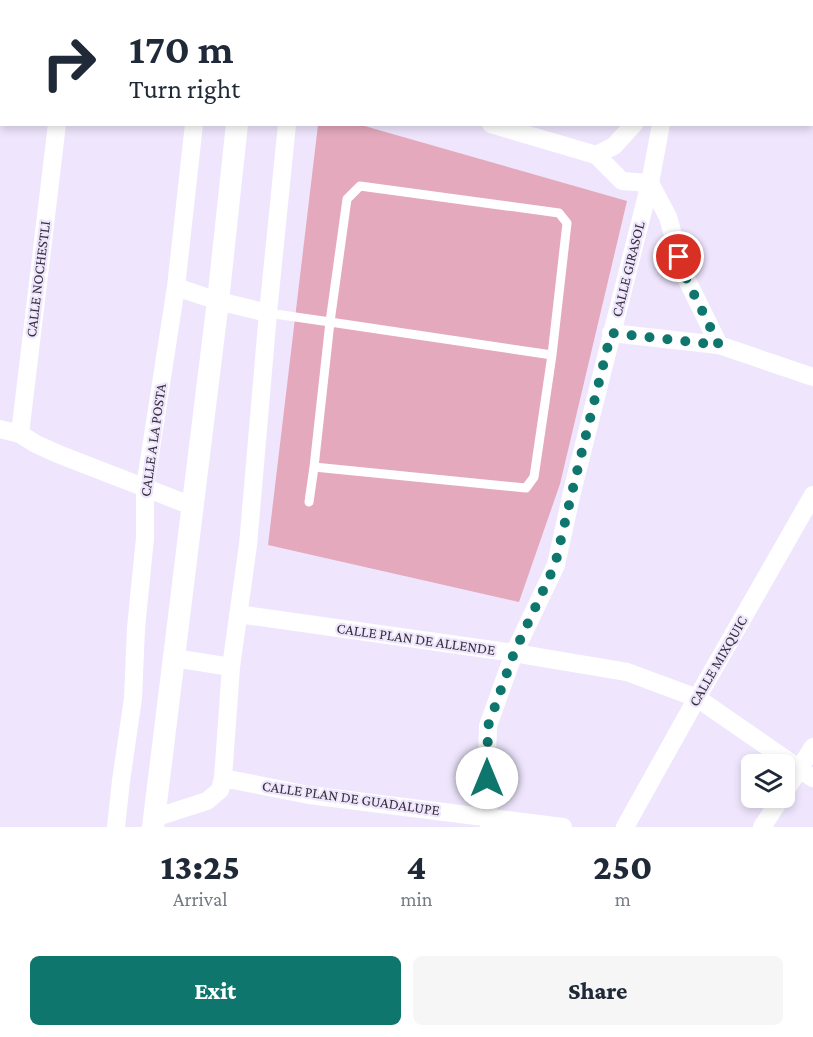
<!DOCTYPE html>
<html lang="en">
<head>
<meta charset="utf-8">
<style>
	:root { --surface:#fff; --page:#f6f6f7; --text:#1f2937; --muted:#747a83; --accent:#0f766e }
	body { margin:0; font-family:"Crimson Pro",serif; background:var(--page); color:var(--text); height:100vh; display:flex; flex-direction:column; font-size:22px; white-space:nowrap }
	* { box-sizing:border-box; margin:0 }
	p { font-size:20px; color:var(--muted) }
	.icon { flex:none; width:33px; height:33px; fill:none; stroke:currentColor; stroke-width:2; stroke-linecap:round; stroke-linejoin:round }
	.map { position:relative; height:827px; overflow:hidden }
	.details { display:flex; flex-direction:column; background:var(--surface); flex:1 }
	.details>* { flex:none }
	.banner { position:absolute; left:0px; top:0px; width:813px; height:126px; box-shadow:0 3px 9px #0003; background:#fff; color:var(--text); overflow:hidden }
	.controls { position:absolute; left:741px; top:754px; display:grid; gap:12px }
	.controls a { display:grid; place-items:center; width:54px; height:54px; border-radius:9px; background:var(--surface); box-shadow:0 3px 9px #0003; font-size:30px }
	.pin { position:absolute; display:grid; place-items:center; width:51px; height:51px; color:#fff; margin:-26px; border:3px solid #fff; border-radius:50%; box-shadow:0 2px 6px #0007 }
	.me { position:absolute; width:66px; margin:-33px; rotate:0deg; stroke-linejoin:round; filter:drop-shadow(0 0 4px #0008) }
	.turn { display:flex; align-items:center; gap:21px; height:126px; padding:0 30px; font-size:27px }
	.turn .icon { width:78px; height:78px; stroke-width:2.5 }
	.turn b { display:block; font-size:42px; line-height:51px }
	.eta { display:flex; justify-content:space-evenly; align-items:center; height:102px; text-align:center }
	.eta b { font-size:36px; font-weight:800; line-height:42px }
	.action { display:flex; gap:12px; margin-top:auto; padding:12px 30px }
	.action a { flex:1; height:69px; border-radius:9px; background:var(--accent); color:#fff; font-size:24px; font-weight:800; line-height:69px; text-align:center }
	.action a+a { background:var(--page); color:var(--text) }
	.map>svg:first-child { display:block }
	.green { fill:#e4a9bc }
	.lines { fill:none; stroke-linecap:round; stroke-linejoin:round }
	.service { stroke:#fff; stroke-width:9 }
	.minor { stroke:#fff; stroke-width:18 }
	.tertiary { stroke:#fff; stroke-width:22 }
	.route { stroke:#0f766e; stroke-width:10; stroke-dasharray:0 18 }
	.labels { text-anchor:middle; stroke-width:4.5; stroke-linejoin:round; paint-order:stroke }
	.street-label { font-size:15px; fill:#36323c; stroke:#efe6fd }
</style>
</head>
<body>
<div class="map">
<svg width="813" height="827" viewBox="0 0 813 827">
	<rect width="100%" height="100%" fill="#efe6fd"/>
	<!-- green -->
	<path class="green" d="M 318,125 L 361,125 L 627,201 L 560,484 L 519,602 L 268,545 Z"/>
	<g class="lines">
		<!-- service -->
		<path class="service" d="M 268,313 L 330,322 L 552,355 L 534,477 L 526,488 L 314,467 L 330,322 L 347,199 L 360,186 L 559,213 L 567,223 L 552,355
			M 309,502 L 314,467"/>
		<!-- minor -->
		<path class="minor" d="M 648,0 L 654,2
			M 676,0 L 676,2
			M 0,1 L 6,2
			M 72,2 L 72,0
			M 209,2 L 209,0
			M 301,2 L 301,0
			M 692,2 L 696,0
			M 812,40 L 813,40
			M 491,124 L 596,155 L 622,181 L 650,183 L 668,217 L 684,274 L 719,345 L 813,377
			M 596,155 L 614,146 L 634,124
			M 176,287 L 218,301 L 268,313
			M 611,333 L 719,345
			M 0,429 L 20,434 L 36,444 L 58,454 L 192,506
			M 20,434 L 57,124
			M 238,614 L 514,653 L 627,672 L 697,698 L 813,778
			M 174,658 L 231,667
			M 223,778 L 231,667 L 248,545 L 268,313 L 287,124
			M 784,793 L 813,747
			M 154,818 L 207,801 L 220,790 L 223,778 L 309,795 L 563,827
			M 116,827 L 121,781 L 133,698 L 136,628 L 145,538 L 145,487 L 176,287 L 194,124
			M 489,827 L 487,759 L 488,726 L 514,653 L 556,565 L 572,492 L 650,183 L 661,124
			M 625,827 L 697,698 L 813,495
			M 762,827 L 781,798"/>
		<!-- tertiary -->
		<path class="tertiary" d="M 251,2 L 252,0
			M 153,827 L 218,301 L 237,124"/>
	</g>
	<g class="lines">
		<!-- route -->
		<path class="route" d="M 487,778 L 488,726 L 514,653 L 555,565 L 572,492 L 611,333 L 719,345 L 684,274 L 679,257"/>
	</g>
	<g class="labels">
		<!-- street labels -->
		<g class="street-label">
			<text transform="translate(628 269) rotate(-76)" y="5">CALLE GIRASOL</text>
			<text transform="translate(38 279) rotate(-83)" y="5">CALLE NOCHESTLI</text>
			<text transform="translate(153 440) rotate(-82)" y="5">CALLE A LA POSTA</text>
			<text transform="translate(416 639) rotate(8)" y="5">CALLE PLAN DE ALLENDE</text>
			<text transform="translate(718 661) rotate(-60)" y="5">CALLE MIXQUIC</text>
			<text transform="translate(351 798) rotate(8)" y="5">CALLE PLAN DE GUADALUPE</text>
		</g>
	</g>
</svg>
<div class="controls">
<a><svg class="icon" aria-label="layers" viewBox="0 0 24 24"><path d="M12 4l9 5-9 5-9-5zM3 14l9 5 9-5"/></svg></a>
</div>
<div class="pin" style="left:679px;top:257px;background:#d93025"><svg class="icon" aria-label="arrive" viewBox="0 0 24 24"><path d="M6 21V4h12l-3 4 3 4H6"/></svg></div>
<svg class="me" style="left:487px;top:778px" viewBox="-20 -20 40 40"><circle r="19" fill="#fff"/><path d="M0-13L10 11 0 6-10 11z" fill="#0f766e"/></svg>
<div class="banner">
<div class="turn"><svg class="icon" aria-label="right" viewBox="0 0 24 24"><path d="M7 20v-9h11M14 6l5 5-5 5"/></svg><div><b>170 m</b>Turn right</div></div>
</div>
</div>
<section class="details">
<div class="eta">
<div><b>13:25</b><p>Arrival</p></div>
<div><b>4</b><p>min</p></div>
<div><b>250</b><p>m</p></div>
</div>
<div class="action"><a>Exit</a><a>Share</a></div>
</section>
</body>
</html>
